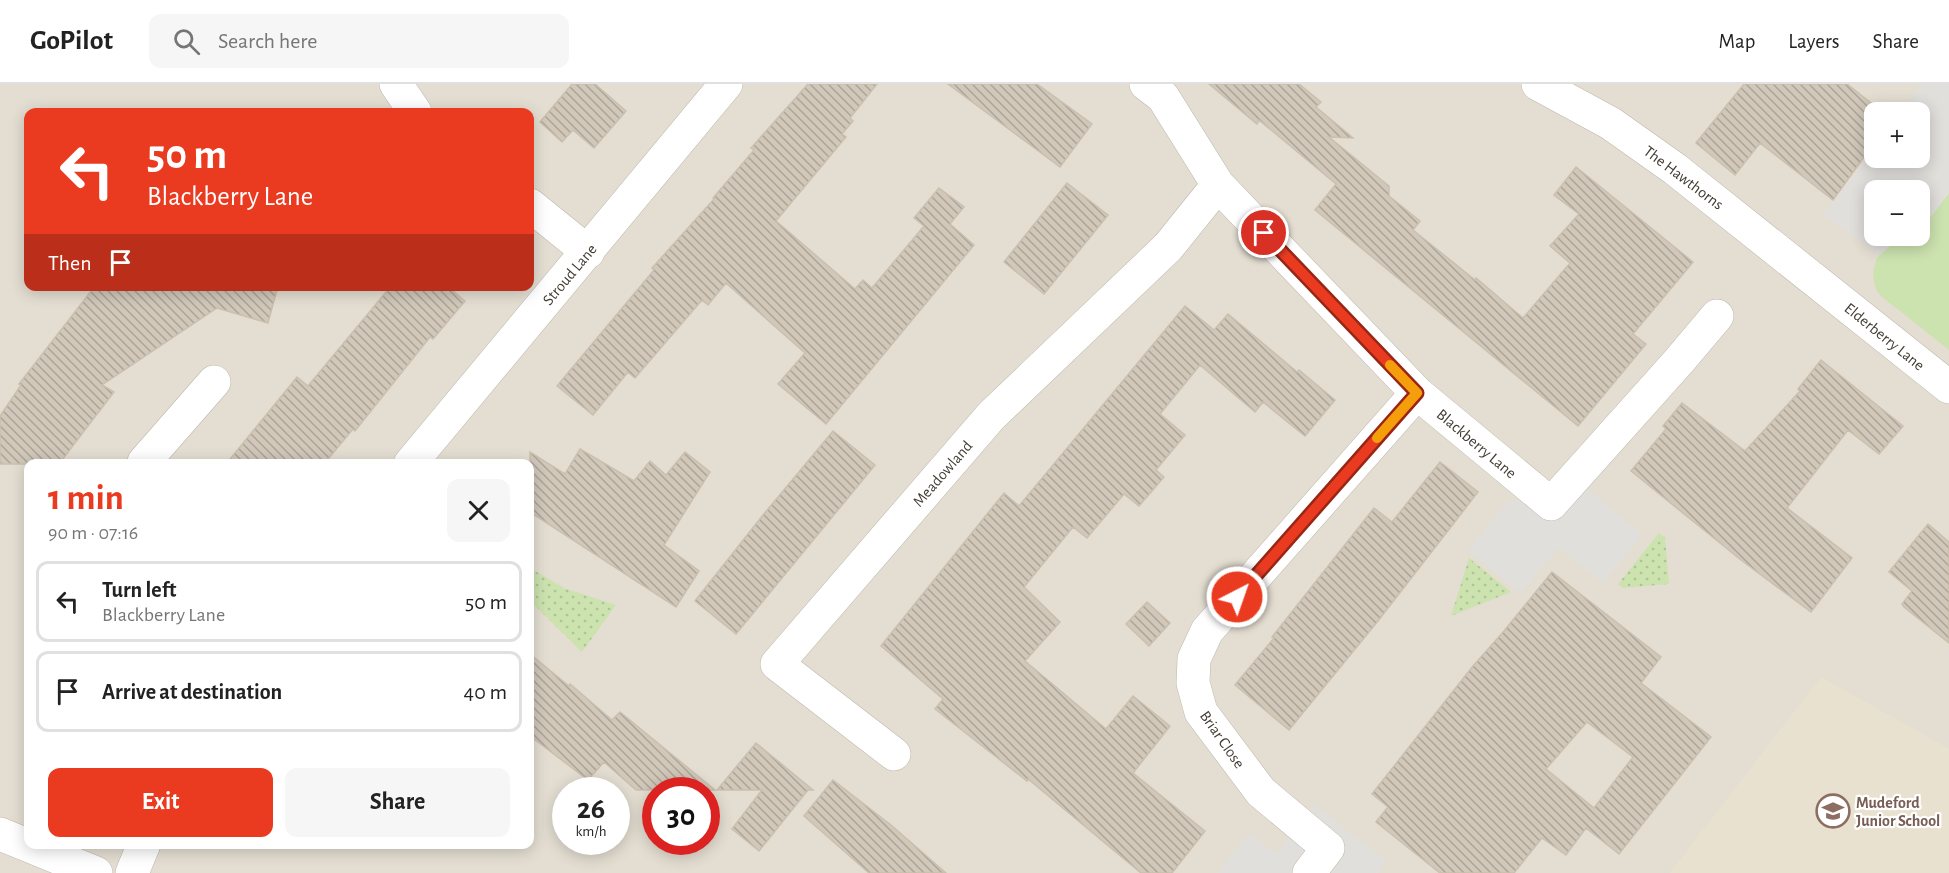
<!DOCTYPE html>
<html lang="en">
<head>
<meta charset="utf-8">
<style>
	:root { --surface:#fff; --page:#f6f6f6; --text:#222; --muted:#767676; --line:#e0e0e0; --accent:#ea3b21 }
	body { margin:0; font-family:"Alegreya Sans",sans-serif; background:var(--page); color:var(--text); height:100vh; display:flex; flex-direction:column; font-size:22px; white-space:nowrap }
	* { box-sizing:border-box; margin:0 }
	p { font-size:20px; color:var(--muted) }
	.icon { flex:none; width:33px; height:33px; fill:none; stroke:currentColor; stroke-width:2; stroke-linecap:round; stroke-linejoin:round }
	.map { position:relative; flex:1; overflow:hidden }
	.side { position:absolute; left:24px; top:375px; width:510px; height:390px; display:flex; flex-direction:column; background:var(--surface); border-radius:12px; box-shadow:0 3px 15px #0003 }
	.side>* { flex:none }
	.top-card { position:absolute; left:24px; top:24px; width:510px; height:183px; border-radius:12px; box-shadow:0 3px 15px #0003; background:#ea3b21; color:#fff; overflow:hidden }
	.buttons { position:absolute; left:1864px; top:18px; display:grid; gap:12px }
	.buttons a { display:grid; place-items:center; width:66px; height:66px; border-radius:12px; background:var(--surface); box-shadow:0 3px 15px #0003; font-size:30px }
	.speed { position:absolute; left:552px; top:693px; display:flex; gap:12px; font-size:30px; font-weight:700; text-align:center }
	.speed>* { display:grid; place-content:center; width:78px; height:78px; border-radius:50%; background:var(--surface); box-shadow:0 3px 15px #0003; line-height:1 }
	.speed small { font-size:15px; font-weight:400 }
	.speed .limit { border:9px solid #d22; background:#fff; color:#111 }
	.pin { position:absolute; display:grid; place-items:center; width:51px; height:51px; color:#fff; margin:-26px; border:3px solid #fff; border-radius:50%; box-shadow:0 2px 6px #0007 }
	.me { position:absolute; width:66px; margin:-33px; rotate:41deg; stroke-linejoin:round; filter:drop-shadow(0 0 4px #0008) }
	.turn { display:flex; align-items:center; gap:21px; height:126px; padding:0 24px; font-size:27px }
	.turn .icon { width:78px; height:78px; stroke-width:2.5 }
	.turn b { display:block; font-size:42px; line-height:51px }
	.then { display:flex; align-items:center; height:57px; padding:0 24px; background:#0003; gap:12px; font-size:22px }
	.round { display:grid; place-items:center; flex:none; width:63px; height:63px; border-radius:12px; background:var(--page) }
	.overview { display:flex; align-items:center; justify-content:space-between; height:102px; padding:0 24px }
	h1 { font-size:36px; font-weight:600; line-height:45px; color:var(--accent) }
	.cta { display:flex; gap:12px; margin-top:auto; padding:12px 24px }
	.cta a { flex:1; height:69px; border-radius:12px; background:var(--accent); color:#fff; font-size:24px; font-weight:600; line-height:69px; text-align:center }
	.cta a+a { background:var(--page); color:var(--text) }
	ul { padding:0; list-style:none }
	li { display:flex; align-items:center; gap:18px; height:81px; margin:0 12px 9px; padding:0 12px; border:3px solid var(--line); border-radius:12px }
	li div { flex:1 }
	li b { display:block; font-size:22px }
	li em { font-style:normal }
	header { display:flex; align-items:center; gap:36px; box-sizing:border-box; height:84px; padding:0 30px; background:var(--surface); border-bottom:2px solid var(--line) }
	header strong { font-size:28px }
	nav { display:flex; gap:33px; margin-inline-start:auto; font-size:21px }
	.search { width:420px; height:54px; background:var(--page); display:flex; align-items:center; gap:15px; box-sizing:border-box; padding:0 21px; border-radius:12px; color:var(--muted); font-size:22px }
	.map>svg:first-child { display:block }
	.residential { fill:#e4ded2; fill-rule:evenodd }
	.education { fill:#e9e1cf }
	.grass { fill:url(#grass-dots) }
	.park { fill:#cce2af }
	.parking { fill:#e1dfdc }
	.building { fill:url(#building-back-hatch); stroke:#cbbfae; stroke-width:1.5; fill-rule:evenodd }
	.lines { fill:none; stroke-linecap:round; stroke-linejoin:round }
	.minor-casing { stroke:#beb7aa; stroke-width:34 }
	.minor { stroke:#fff; stroke-width:33 }
	.route-casing { stroke:#982615; stroke-width:15 }
	.route { stroke:#ea3b21; stroke-width:10 }
	.slow { stroke:#f59e0b; stroke-width:10 }
	.labels { text-anchor:middle; stroke-width:4.5; stroke-linejoin:round; paint-order:stroke }
	.street-label { font-size:16px; fill:#423c34; stroke:#fff }
	.education-label { font-size:16px; font-weight:bold; fill:#785e54; stroke:#fff; text-anchor:start }
</style>
</head>
<body>
<header>
<strong>GoPilot</strong>
<div class="search"><svg class="icon" aria-label="search" viewBox="0 0 24 24"><circle cx="10" cy="10" r="6"/><path d="M15 15l6 6"/></svg>Search here</div>
<nav><a>Map</a><a>Layers</a><a>Share</a></nav>
</header>
<div class="map">
<svg width="1949" height="789" viewBox="0 0 1949 789">
	<defs>
		<pattern id="grass-dots" width="8" height="8" patternUnits="userSpaceOnUse" patternTransform="scale(1.5)"><rect width="8" height="8" fill="#cce2af"/><path d="M2 2h.1M6 6h.1" fill="none" stroke="#b0c397" stroke-width="1.8" stroke-linecap="round"/></pattern>
		<pattern id="building-back-hatch" width="6" height="6" patternUnits="userSpaceOnUse" patternTransform="scale(1.5)"><rect width="6" height="6" fill="#d1c8ba"/><path d="M-1 5l2 2M0 0l6 6M5-1l2 2" fill="none" stroke="#aba498"/></pattern>
	</defs>
	<rect width="100%" height="100%" fill="#f1ece4"/>
	<!-- residential -->
	<path class="residential" d="M 0,0 L 1949,0 L 1949,789 L 0,789 ZM 28,28 L 530,28 L 530,202 L 28,202 ZM 1875,28 L 1920,28 L 1920,74 L 1875,74 ZM 1875,106 L 1920,106 L 1920,152 L 1875,152 ZM 28,380 L 530,380 L 530,760 L 28,760 ZM 566,706 L 616,706 L 616,758 L 566,758 ZM 656,706 L 706,706 L 706,758 L 656,758 Z"/>
	<!-- education -->
	<path class="education" d="M 1821,593 L 1949,665 L 1949,789 L 1670,789 Z"/>
	<!-- grass -->
	<path class="grass" d="M 1659,449 L 1665,454 L 1669,500 L 1623,504 L 1618,500 Z
		M 1469,474 L 1511,508 L 1451,532 Z
		M 530,484 L 564,504 L 616,521 L 582,568 L 530,517 Z"/>
	<!-- park -->
	<path class="park" d="M 1949,109 L 1949,266 L 1881,212 C 1868,199 1872,168 1891,161 C 1897,159 1905,160 1911,159 L 1917,152 L 1920,152 L 1920,147 Z"/>
	<!-- parking -->
	<path class="parking" d="M 1923,0 L 1949,0 L 1949,109 L 1920,147 L 1920,106 L 1875,106 L 1875,152 L 1917,152 L 1911,159 L 1891,161 L 1880,171 L 1823,131 L 1875,63 L 1875,74 L 1920,74 L 1920,28 L 1902,28 Z
		M 1580,400 L 1642,450 L 1603,499 L 1558,463 L 1521,509 L 1468,467 L 1507,418 L 1573,408 Z
		M 1315,721 L 1386,777 L 1377,789 L 1217,789 L 1249,749 L 1276,770 Z"/>
	<!-- building -->
	<path class="building" d="M 572,0 L 595,0 L 626,27 L 594,64 L 573,46 L 562,58 L 540,38 Z
		M 808,0 L 877,0 L 850,34 L 853,37 L 842,50 L 846,53 L 776,137 L 855,205 L 863,196 L 872,204 L 924,142 L 914,134 L 939,104 L 964,123 L 950,140 L 974,161 L 826,340 L 778,300 L 805,269 L 726,199 L 708,221 L 702,216 L 635,294 L 628,288 L 593,331 L 557,302 L 654,186 L 652,184 L 714,115 L 713,114 L 754,66 L 751,64 Z
		M 948,0 L 1037,0 L 1092,40 L 1060,83 Z
		M 1209,0 L 1299,0 L 1321,18 L 1316,23 L 1353,54 L 1329,53 L 1389,102 L 1389,112 L 1420,137 L 1413,146 L 1475,196 L 1476,194 L 1523,234 L 1570,179 L 1550,162 L 1579,130 L 1554,111 L 1576,83 L 1693,178 L 1633,250 L 1646,260 L 1578,342 L 1315,126 L 1336,100 L 1259,36 L 1257,40 Z
		M 1744,0 L 1847,0 L 1875,22 L 1875,58 L 1833,116 L 1760,59 L 1735,91 L 1696,59 Z
		M 1067,99 L 1108,131 L 1044,210 L 1004,178 Z
		M 95,202 L 278,202 L 268,239 L 217,224 L 102,301 L 114,308 L 59,380 L 0,380 L 0,332 L 21,301 L 19,300 Z
		M 391,202 L 447,202 L 465,217 L 433,255 L 430,253 L 355,347 L 353,345 L 324,380 L 226,380 L 297,293 L 308,302 Z
		M 1185,222 L 1214,246 L 1228,230 L 1297,288 L 1299,286 L 1335,316 L 1305,352 L 1263,318 L 1255,328 L 1200,281 L 1160,330 L 1185,351 L 1156,386 L 1164,393 L 1139,422 L 1124,410 L 1087,454 L 1073,443 L 1024,503 L 1060,538 L 1025,577 L 1106,645 L 1133,612 L 1170,642 L 1133,689 L 1205,747 L 1172,789 L 1141,789 L 1028,695 L 1027,697 L 935,625 L 943,615 L 881,562 L 1004,409 L 1019,422 Z
		M 1821,276 L 1903,342 L 1879,370 L 1848,346 L 1787,424 L 1852,474 L 1811,528 L 1741,476 L 1631,387 L 1666,345 L 1663,342 L 1682,319 L 1745,367 L 1800,307 L 1798,305 Z
		M 833,347 L 875,381 L 736,550 L 695,517 L 763,431 Z
		M 580,365 L 634,397 L 650,377 L 666,391 L 685,368 L 710,388 L 664,461 L 699,487 L 676,523 L 530,428 L 530,368 L 565,390 Z
		M 1440,378 L 1478,408 L 1378,537 L 1289,646 L 1235,601 L 1274,554 L 1272,553 L 1374,424 L 1392,438 Z
		M 1928,440 L 1949,458 L 1949,559 L 1904,523 L 1902,520 L 1912,507 L 1889,488 Z
		M 1552,488 L 1661,573 L 1641,599 L 1711,653 L 1619,770 L 1586,744 L 1566,771 L 1542,754 L 1514,789 L 1440,789 L 1376,738 L 1388,723 L 1372,710 L 1473,582 L 1504,547 ZM 1587,638 L 1633,673 L 1594,724 L 1546,685 Z
		M 1147,518 L 1170,539 L 1149,562 L 1126,540 Z
		M 530,570 L 569,602 L 570,600 L 612,636 L 620,628 L 715,706 L 636,706 L 604,678 L 588,696 L 530,652 Z
		M 756,659 L 813,706 L 808,706 L 759,767 L 732,745 L 762,706 L 717,706 Z
		M 833,696 L 891,741 L 946,789 L 869,789 L 804,732 Z"/>
	<g class="lines">
		<defs>
			<path id="minor" d="M 396,0 L 415,28
				M 1146,0 L 1163,13 L 1218,101 L 1417,309 L 1551,420 L 1679,277 L 1717,232
				M 1538,0 L 1610,39 L 1675,85 L 1949,303
				M 530,121 L 588,168
				M 146,380 L 144,378 L 214,298
				M 410,380 L 726,0
				M 894,670 L 777,580 L 991,332 L 1168,163 L 1218,101
				M 0,750 L 96,789
				M 132,789 L 144,760
				M 1309,789 L 1328,764 L 1261,708 L 1201,628 L 1193,599 L 1194,575 L 1207,547 L 1417,309"/>
		</defs>
		<!-- minor casing -->
		<use href="#minor" class="minor-casing"/>
		<!-- minor -->
		<use href="#minor" class="minor"/>
	</g>
	<g class="lines">
		<defs>
			<path id="route" d="M 1237,513 L 1417,309 L 1264,149"/>
		</defs>
		<!-- route casing -->
		<use href="#route" class="route-casing"/>
		<!-- route -->
		<use href="#route" class="route"/>
		<!-- slow -->
		<path class="slow" d="M 1377,354 L 1417,309 L 1390,281"/>
	</g>
	<!-- icons -->
	<defs>
		<symbol id="school-ring" viewBox="-11 -11 22 22"><circle r="9.5" fill="#fff" stroke="#8d6e63" stroke-width="1.5"/><path d="M0-5L7-2L0 1L-7-2ZM-4 1L0 2.5L4 1V4Q0 6-4 4Z" fill="#8d6e63"/></symbol>
	</defs>
	<g fill-rule="evenodd">
		<use href="#school-ring" x="1814" y="708" width="38" height="38"/>
	</g>
	<g class="labels">
		<!-- street labels -->
		<g class="street-label">
			<text transform="translate(1684 93) rotate(37)" y="6">The Hawthorns</text>
			<text transform="translate(569 190) rotate(-50)" y="6">Stroud Lane</text>
			<text transform="translate(1885 252) rotate(39)" y="6">Elderberry Lane</text>
			<text transform="translate(1477 359) rotate(40)" y="6">Blackberry Lane</text>
			<text transform="translate(942 389) rotate(-49)" y="6">Meadowland</text>
			<text transform="translate(1223 655) rotate(55)" y="6">Briar Close</text>
		</g>
		<!-- education labels -->
		<g class="education-label">
			<text x="1856" y="724">Mudeford<tspan x="1856" dy="18">Junior School</tspan></text>
		</g>
	</g>
</svg>
<div class="buttons">
<a>+</a>
<a>−</a>
</div>
<div class="speed"><div>26<small>km/h</small></div><div class="limit">30</div></div>
<div class="pin" style="left:1264px;top:149px;background:#d93025"><svg class="icon" aria-label="arrive" viewBox="0 0 24 24"><path d="M6 21V4h12l-3 4 3 4H6"/></svg></div>
<svg class="me" style="left:1237px;top:513px" viewBox="-20 -20 40 40"><circle r="17" fill="#ea3b21" stroke="#fff" stroke-width="3"/><path d="M0-11L8 9 0 5-8 9z" fill="#fff"/></svg>
<div class="top-card">
<div class="turn"><svg class="icon" aria-label="left" viewBox="0 0 24 24"><path d="M17 20v-9H6M10 6l-5 5 5 5"/></svg><div><b>50 m</b>Blackberry Lane</div></div>
<div class="then">Then<svg class="icon" aria-label="arrive" viewBox="0 0 24 24"><path d="M6 21V4h12l-3 4 3 4H6"/></svg></div>
</div>
<section class="side">
<div class="overview"><div><h1>1 min</h1><p>90 m · 07:16</p></div><a class="round"><svg class="icon" aria-label="close" viewBox="0 0 24 24"><path d="M6 6l12 12M18 6L6 18"/></svg></a></div>
<ul>
<li><svg class="icon" aria-label="left" viewBox="0 0 24 24"><path d="M17 20v-9H6M10 6l-5 5 5 5"/></svg><div><b>Turn left</b><p>Blackberry Lane</p></div><em>50 m</em></li>
<li><svg class="icon" aria-label="arrive" viewBox="0 0 24 24"><path d="M6 21V4h12l-3 4 3 4H6"/></svg><div><b>Arrive at destination</b></div><em>40 m</em></li>
</ul>
<div class="cta"><a>Exit</a><a>Share</a></div>
</section>
</div>
</body>
</html>
